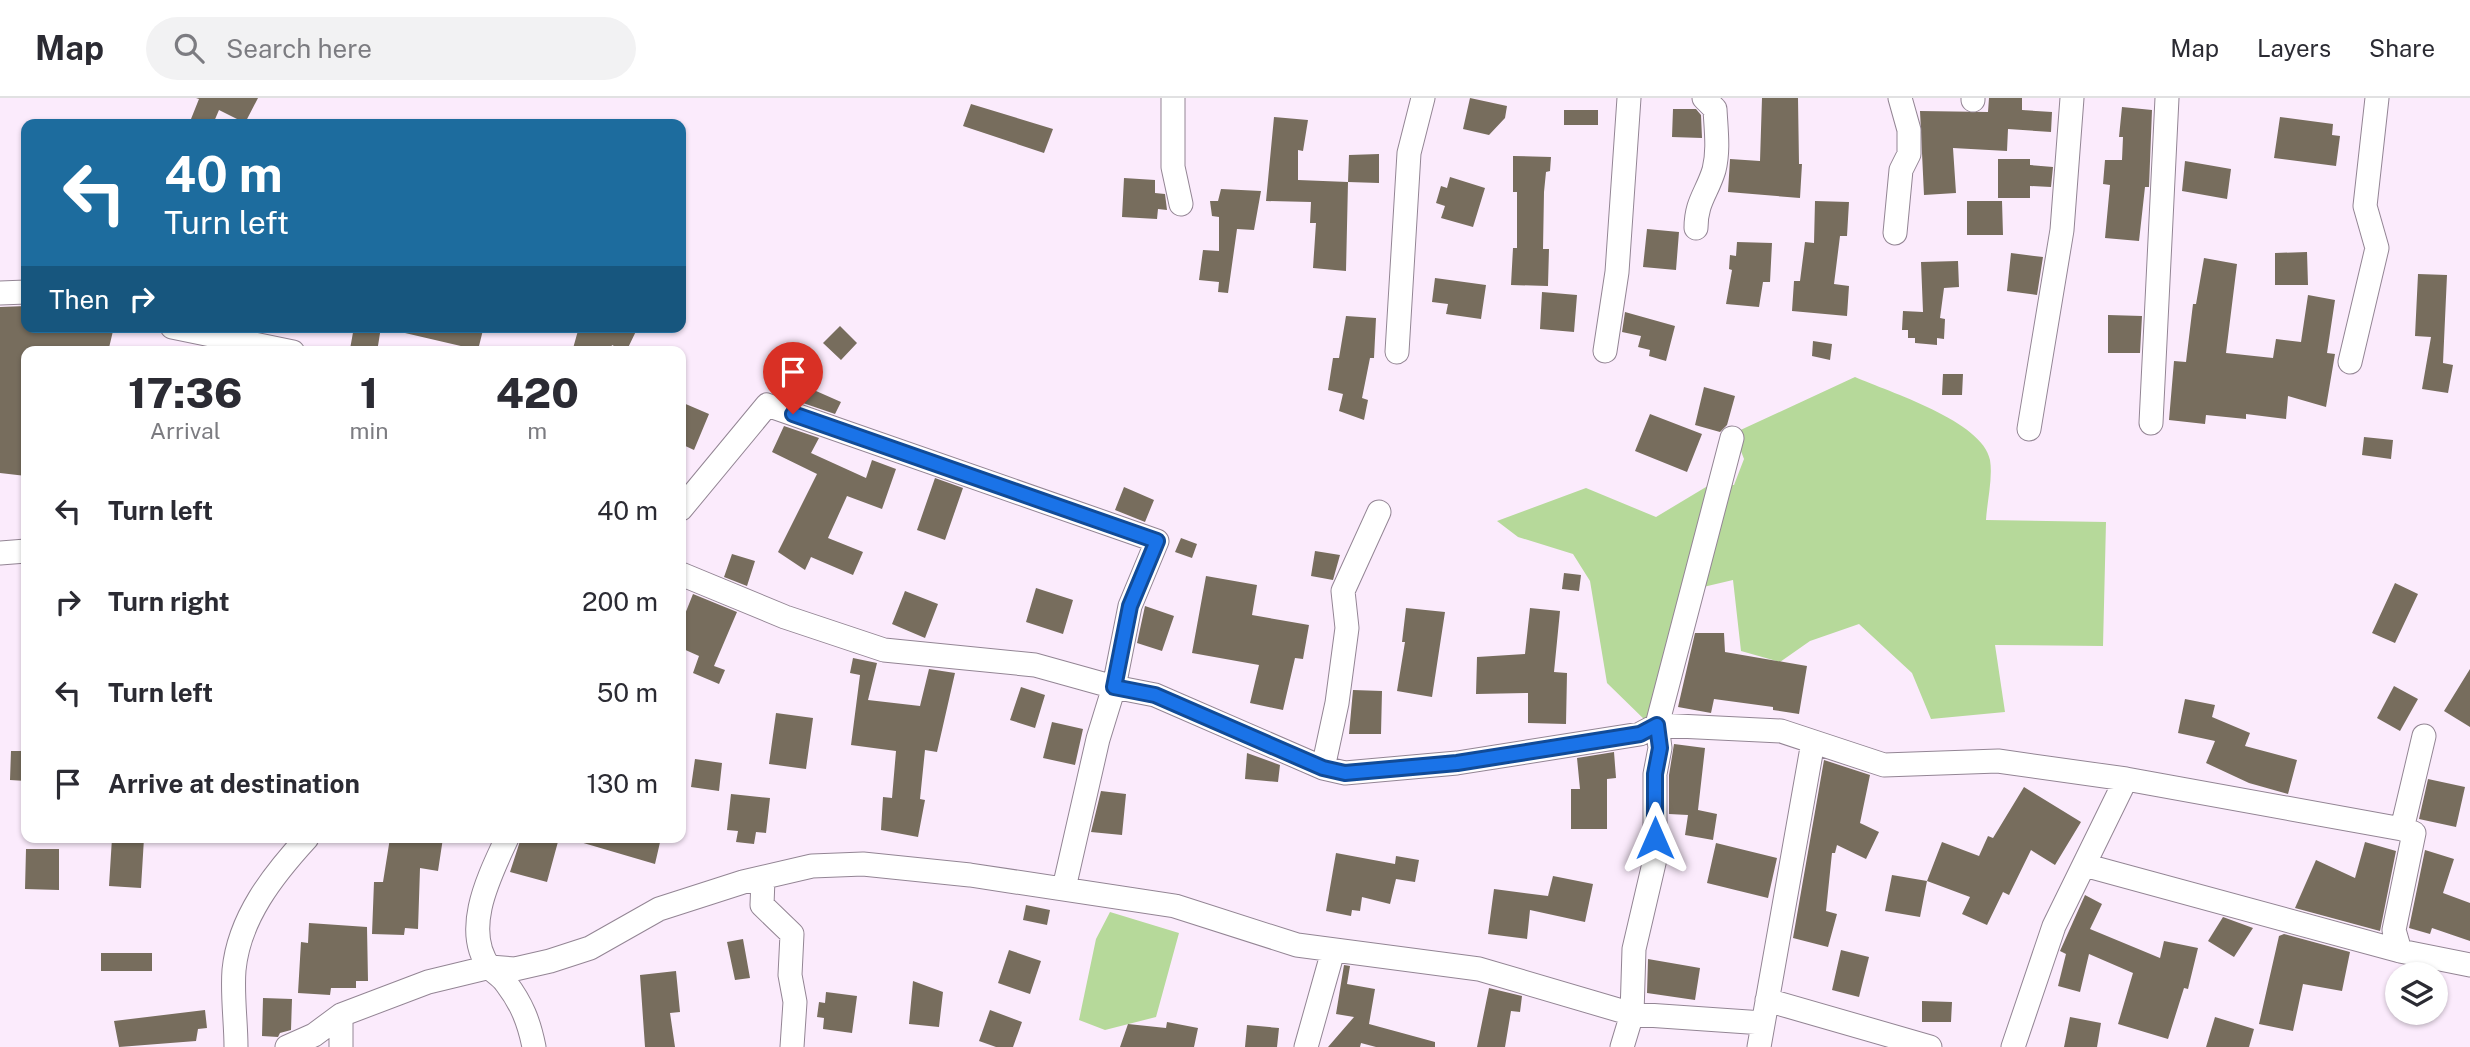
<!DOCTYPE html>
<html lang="en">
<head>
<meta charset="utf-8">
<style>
	:root { --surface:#fff; --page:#f2f2f3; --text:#2b2b33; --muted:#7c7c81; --line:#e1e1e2 }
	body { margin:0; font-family:"Public Sans",sans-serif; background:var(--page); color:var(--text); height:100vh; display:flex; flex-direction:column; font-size:26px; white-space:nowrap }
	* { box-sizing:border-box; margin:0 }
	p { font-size:23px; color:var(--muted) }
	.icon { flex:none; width:38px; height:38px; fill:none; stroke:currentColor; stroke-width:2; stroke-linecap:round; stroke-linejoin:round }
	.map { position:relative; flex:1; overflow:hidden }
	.sheet { position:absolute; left:21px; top:248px; width:665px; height:497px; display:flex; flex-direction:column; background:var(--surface); border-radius:14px; box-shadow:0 2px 5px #0004 }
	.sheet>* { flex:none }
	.guide { position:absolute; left:21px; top:21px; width:665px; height:214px; border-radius:14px; box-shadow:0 2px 5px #0004; background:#1d6c9e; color:#fff; overflow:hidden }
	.buttons { position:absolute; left:2385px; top:864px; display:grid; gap:14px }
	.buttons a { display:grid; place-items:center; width:63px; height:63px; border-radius:50%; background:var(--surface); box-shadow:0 2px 5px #0004; font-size:35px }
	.pin { position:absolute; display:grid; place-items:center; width:60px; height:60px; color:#fff; margin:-72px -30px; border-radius:50% 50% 50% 0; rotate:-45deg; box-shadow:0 0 7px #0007 }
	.pin .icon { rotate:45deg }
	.me { position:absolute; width:77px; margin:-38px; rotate:0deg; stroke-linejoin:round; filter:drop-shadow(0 0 5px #0008) }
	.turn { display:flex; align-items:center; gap:24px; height:147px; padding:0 28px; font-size:32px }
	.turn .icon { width:91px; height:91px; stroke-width:2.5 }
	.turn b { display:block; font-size:49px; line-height:60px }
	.then { display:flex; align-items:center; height:66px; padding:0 28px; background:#0003; gap:14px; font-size:26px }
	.eta { display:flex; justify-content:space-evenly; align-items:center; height:119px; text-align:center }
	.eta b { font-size:42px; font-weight:800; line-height:49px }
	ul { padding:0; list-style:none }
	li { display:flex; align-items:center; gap:21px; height:91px; padding:0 28px }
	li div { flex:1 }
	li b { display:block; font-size:26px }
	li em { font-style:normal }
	header { display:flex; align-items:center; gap:42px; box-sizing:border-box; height:98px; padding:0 35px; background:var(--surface); border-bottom:2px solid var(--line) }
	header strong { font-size:33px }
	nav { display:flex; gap:38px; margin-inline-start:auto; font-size:24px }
	.search { width:490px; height:63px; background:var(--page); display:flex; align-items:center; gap:18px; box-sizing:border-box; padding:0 24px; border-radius:38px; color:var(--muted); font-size:26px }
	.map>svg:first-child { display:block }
	.green { fill:#b6d99a }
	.building { fill:#776d5d }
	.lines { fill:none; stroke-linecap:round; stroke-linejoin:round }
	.minor-casing { stroke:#938594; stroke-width:25 }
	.minor { stroke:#fff; stroke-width:23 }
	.route-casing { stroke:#114b97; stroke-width:18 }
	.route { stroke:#1a73e8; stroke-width:12 }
</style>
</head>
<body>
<header>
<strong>Map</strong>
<div class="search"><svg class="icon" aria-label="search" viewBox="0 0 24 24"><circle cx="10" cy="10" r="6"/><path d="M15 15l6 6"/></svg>Search here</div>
<nav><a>Map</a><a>Layers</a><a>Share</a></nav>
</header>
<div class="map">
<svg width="2470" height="949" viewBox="0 0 2470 949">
	<rect width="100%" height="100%" fill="#fbebfc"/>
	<!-- green -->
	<path class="green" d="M 1855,279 C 1889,294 1983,323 1990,362 C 1993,380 1987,404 1986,422 L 2106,424 L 2103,548 L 1995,547 L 2005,614 L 1931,621 L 1912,575 L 1859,526 L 1810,543 L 1780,564 L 1741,553 L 1733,482 L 1699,490 L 1649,626 L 1607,585 L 1590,483 L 1573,456 L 1518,439 L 1497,423 L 1586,390 L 1656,419 L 1711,386 L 1734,387 L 1744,361 L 1734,335 Z
		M 1110,814 L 1179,835 L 1156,919 L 1105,932 L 1079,922 L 1096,841 Z"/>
	<!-- building -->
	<path class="building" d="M 196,0 L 258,0 L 245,25 L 219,12 L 213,26 L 189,26 L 199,1 Z
		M 1470,0 L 1507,8 L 1505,20 L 1489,37 L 1463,31 Z
		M 1762,0 L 1798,0 L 1799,66 L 1802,66 L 1800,100 L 1728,94 L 1730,61 L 1760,63 Z
		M 1989,0 L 2022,0 L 2022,12 L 2052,14 L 2051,34 L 2008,31 L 2007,53 L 1953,50 L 1956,95 L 1924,97 L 1920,13 L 1988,14 Z
		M 971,6 L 1053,31 L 1044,55 L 963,28 Z
		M 2122,9 L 2152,12 L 2149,89 L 2145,89 L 2139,143 L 2105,140 L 2110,87 L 2103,86 L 2105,62 L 2122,62 L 2123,39 L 2119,39 Z
		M 1673,11 L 1696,11 L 1701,17 L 1702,40 L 1672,39 Z
		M 1564,12 L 1598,12 L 1598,27 L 1564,27 Z
		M 1274,19 L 1308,22 L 1303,53 L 1298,52 L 1298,82 L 1348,84 L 1346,173 L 1313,170 L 1316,125 L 1310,125 L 1311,104 L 1266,103 Z
		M 2280,19 L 2333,26 L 2332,37 L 2340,38 L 2336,68 L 2274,60 Z
		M 1379,56 L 1379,85 L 1348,84 L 1349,57 Z
		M 1513,58 L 1551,59 L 1550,73 L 1546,74 L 1544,94 L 1543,151 L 1549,151 L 1548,188 L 1511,187 L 1513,150 L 1517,150 L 1517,94 L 1513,94 Z
		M 1998,61 L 2030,61 L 2030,67 L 2053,69 L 2051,89 L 2030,88 L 2030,100 L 1998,100 Z
		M 2185,63 L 2231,71 L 2227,101 L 2182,93 Z
		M 1450,79 L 1485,90 L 1473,129 L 1441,120 L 1445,108 L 1436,105 L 1441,88 L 1447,90 Z
		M 1124,80 L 1155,82 L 1155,95 L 1165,96 L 1167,112 L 1158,111 L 1157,121 L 1122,119 Z
		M 1221,91 L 1261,93 L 1254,132 L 1237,131 L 1228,195 L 1218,194 L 1219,184 L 1199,182 L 1203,152 L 1219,153 L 1219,119 L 1212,118 L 1210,103 L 1218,103 Z
		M 1815,103 L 1849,104 L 1847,138 L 1840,138 L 1834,186 L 1849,188 L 1847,218 L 1792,213 L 1794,183 L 1800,183 L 1805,144 L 1814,145 Z
		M 1967,103 L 2002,103 L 2003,137 L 1967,137 Z
		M 1647,131 L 1679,134 L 1676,172 L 1643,169 Z
		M 1737,144 L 1772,145 L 1770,184 L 1763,184 L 1759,209 L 1726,206 L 1732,172 L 1729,171 L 1730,157 L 1736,158 Z
		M 2307,154 L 2308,187 L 2275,187 L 2275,155 Z
		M 2011,155 L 2043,159 L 2037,197 L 2007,193 Z
		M 2204,160 L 2237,166 L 2226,255 L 2273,260 L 2276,241 L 2301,244 L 2308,197 L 2335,202 L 2327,255 L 2335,256 L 2326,309 L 2288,298 L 2286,321 L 2246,316 L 2246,321 L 2206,317 L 2205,326 L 2169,322 L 2174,263 L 2186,264 L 2193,206 L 2196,206 Z
		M 1958,163 L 1959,189 L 1944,190 L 1940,220 L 1945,221 L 1944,241 L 1937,240 L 1937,247 L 1915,245 L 1915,240 L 1908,240 L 1908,232 L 1902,232 L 1903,213 L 1923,214 L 1921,164 Z
		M 2418,176 L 2447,177 L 2443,265 L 2453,267 L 2448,295 L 2422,291 L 2431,239 L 2415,238 Z
		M 1435,180 L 1486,187 L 1481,221 L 1446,216 L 1448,206 L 1432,204 Z
		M 1542,194 L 1577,197 L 1574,234 L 1540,231 Z
		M 26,208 L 26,229 L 94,229 L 113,233 L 108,254 L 26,254 L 26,378 L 0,375 L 0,209 Z
		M 1625,214 L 1675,228 L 1666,263 L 1649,258 L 1650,252 L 1638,249 L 1641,238 L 1622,234 Z
		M 2108,217 L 2142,218 L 2140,255 L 2108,255 Z
		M 1346,218 L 1376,220 L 1374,260 L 1370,260 L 1362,300 L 1368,302 L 1364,322 L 1339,313 L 1343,296 L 1328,292 L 1333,260 L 1339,260 Z
		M 840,228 L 857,245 L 841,262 L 823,245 Z
		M 354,229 L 381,229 L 377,254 L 350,251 Z
		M 406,229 L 469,229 L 483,232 L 478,252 L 405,235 Z
		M 579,229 L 638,229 L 626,254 L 612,247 L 610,254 L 572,254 Z
		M 1813,243 L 1832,246 L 1830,262 L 1812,258 Z
		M 1943,276 L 1963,276 L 1962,297 L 1942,297 Z
		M 807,289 L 841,304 L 835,316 L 800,304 Z
		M 1704,289 L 1735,298 L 1727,327 L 1720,334 L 1695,327 Z
		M 681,304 L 709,316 L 694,352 L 681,346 Z
		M 1650,316 L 1702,336 L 1687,374 L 1635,353 Z
		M 784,328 L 819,340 L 811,355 L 866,380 L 872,362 L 896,371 L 882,411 L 847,398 L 828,440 L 863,454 L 853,477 L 811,459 L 805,472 L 778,454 L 817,376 L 772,354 Z
		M 2364,339 L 2393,342 L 2391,361 L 2362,357 Z
		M 935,380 L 963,390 L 945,442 L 917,432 Z
		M 1124,389 L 1154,402 L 1145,424 L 1115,412 Z
		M 1181,440 L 1197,446 L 1192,460 L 1175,454 Z
		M 1315,453 L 1340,457 L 1333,482 L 1311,478 Z
		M 732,456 L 755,463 L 747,488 L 724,479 Z
		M 1564,475 L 1581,477 L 1579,493 L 1562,491 Z
		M 1206,478 L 1257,487 L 1252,517 L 1309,527 L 1303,561 L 1295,560 L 1283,612 L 1250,605 L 1259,567 L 1192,555 Z
		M 2395,485 L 2418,496 L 2395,545 L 2372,535 Z
		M 1036,490 L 1073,502 L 1063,536 L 1026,524 Z
		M 905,493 L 938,506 L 925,540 L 892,526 Z
		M 693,496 L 737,514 L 714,568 L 725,572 L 719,586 L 693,575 L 699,558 L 681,550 L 681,526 Z
		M 1145,508 L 1174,518 L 1162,553 L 1137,545 Z
		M 1406,510 L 1445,514 L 1432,599 L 1397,593 L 1405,544 L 1402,544 Z
		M 1530,510 L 1560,513 L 1554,574 L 1567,575 L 1566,626 L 1528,625 L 1528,595 L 1476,596 L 1477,559 L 1525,556 Z
		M 1695,535 L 1724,535 L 1725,554 L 1807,568 L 1799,616 L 1773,612 L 1773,609 L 1714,601 L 1711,615 L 1678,609 Z
		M 853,560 L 877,565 L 868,602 L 920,608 L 929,571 L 955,575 L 937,654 L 925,652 L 920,701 L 925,702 L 918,739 L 881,732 L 883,699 L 892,700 L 896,653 L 851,647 L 860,577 L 850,575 Z
		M 2470,571 L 2470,629 L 2444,613 Z
		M 2394,588 L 2418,601 L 2400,633 L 2377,620 Z
		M 1021,589 L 1045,597 L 1035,630 L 1010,622 Z
		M 1353,592 L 1382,593 L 1381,636 L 1349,636 Z
		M 2185,601 L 2215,607 L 2212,619 L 2250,635 L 2245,648 L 2297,662 L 2288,696 L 2249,685 L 2206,665 L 2215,643 L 2178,635 Z
		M 776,615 L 813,620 L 806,671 L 769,666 Z
		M 1052,624 L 1083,631 L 1075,667 L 1043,660 Z
		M 1674,646 L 1705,650 L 1698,712 L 1717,716 L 1713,742 L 1685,737 L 1688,717 L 1669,716 L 1669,677 Z
		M 11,653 L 26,653 L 26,683 L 10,682 Z
		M 1614,654 L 1616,680 L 1607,681 L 1607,731 L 1571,731 L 1571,691 L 1580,691 L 1577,660 Z
		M 1247,655 L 1280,667 L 1278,684 L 1245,681 Z
		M 695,661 L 722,665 L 719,693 L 691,689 Z
		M 1824,662 L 1870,677 L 1860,725 L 1879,734 L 1866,761 L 1837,747 L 1835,755 L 1832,755 L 1826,813 L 1837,816 L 1828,849 L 1793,840 Z
		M 2428,681 L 2465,689 L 2456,729 L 2419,721 Z
		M 2024,689 L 2081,724 L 2055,767 L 2031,752 L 2009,797 L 2003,794 L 1987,827 L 1962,816 L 1970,799 L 1927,783 L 1942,744 L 1979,758 L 1988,738 L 1993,740 Z
		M 1101,693 L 1126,696 L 1122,737 L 1091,734 Z
		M 731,696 L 770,700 L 766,735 L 756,734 L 754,746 L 736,744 L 738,733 L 727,732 Z
		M 112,740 L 144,740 L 141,790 L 109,788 Z
		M 390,740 L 443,740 L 438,773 L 420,770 L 418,831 L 405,830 L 404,837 L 372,836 L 374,784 L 383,784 Z
		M 521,740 L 559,740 L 547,784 L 510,774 Z
		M 580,740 L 661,740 L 655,766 L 580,744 Z
		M 2365,744 L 2396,753 L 2380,833 L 2295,810 L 2316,762 L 2355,780 Z
		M 1716,745 L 1777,760 L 1768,800 L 1707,785 Z
		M 26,751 L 59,751 L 59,792 L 25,791 Z
		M 2425,752 L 2454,761 L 2443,795 L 2470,805 L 2470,843 L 2432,830 L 2430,836 L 2409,830 Z
		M 1336,755 L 1395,766 L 1396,758 L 1419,762 L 1415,784 L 1396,781 L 1390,806 L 1362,799 L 1360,813 L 1352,812 L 1351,818 L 1326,813 Z
		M 1892,777 L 1927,783 L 1920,819 L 1885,813 Z
		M 1553,778 L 1593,786 L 1585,824 L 1530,812 L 1527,841 L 1488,836 L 1494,791 L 1548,798 Z
		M 2085,797 L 2102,806 L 2090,831 L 2160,860 L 2164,843 L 2198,850 L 2188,891 L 2184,890 L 2168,941 L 2118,926 L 2133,875 L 2089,856 L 2080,894 L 2058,888 L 2066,856 L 2060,853 Z
		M 1026,807 L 1050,812 L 1047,827 L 1023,822 Z
		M 2223,819 L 2253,830 L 2234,859 L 2208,843 Z
		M 309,825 L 367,829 L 368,883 L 356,883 L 356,890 L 331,890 L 330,897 L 298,895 L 301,844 L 308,845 Z
		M 2284,836 L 2350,854 L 2342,893 L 2303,886 L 2293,933 L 2259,926 L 2279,838 Z
		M 743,841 L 750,880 L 735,882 L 727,844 Z
		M 1009,852 L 1041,863 L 1030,896 L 998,885 Z
		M 1841,852 L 1869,859 L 1859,899 L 1832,892 Z
		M 101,855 L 152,855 L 152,873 L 101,873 Z
		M 1648,861 L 1700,870 L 1695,902 L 1647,895 Z
		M 1344,867 L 1350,868 L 1347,886 L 1375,891 L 1369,926 L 1435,944 L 1435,949 L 1376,949 L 1361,945 L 1360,949 L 1328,949 L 1354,919 L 1336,916 Z
		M 676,873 L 680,914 L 670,915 L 675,949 L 645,949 L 640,877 Z
		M 913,883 L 943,894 L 939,929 L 909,926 Z
		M 1489,890 L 1522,898 L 1520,914 L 1511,913 L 1505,949 L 1477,949 Z
		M 826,894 L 857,898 L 852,935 L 823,931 L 824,920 L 817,919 L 819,904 L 825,905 Z
		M 263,900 L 292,901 L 291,932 L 280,935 L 278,939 L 262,938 Z
		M 1922,903 L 1952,904 L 1951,924 L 1922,924 Z
		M 205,912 L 207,930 L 198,931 L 196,943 L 119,949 L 114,923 Z
		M 990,912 L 1022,924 L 1013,949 L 996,949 L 979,943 Z
		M 2070,919 L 2101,925 L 2097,949 L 2064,949 Z
		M 2215,919 L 2254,931 L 2249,949 L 2206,949 Z
		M 1167,924 L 1198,930 L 1194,949 L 1120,949 L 1128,926 L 1166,930 Z
		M 1247,927 L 1279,930 L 1277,949 L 1245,949 Z"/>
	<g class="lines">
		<defs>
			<path id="minor" d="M 1173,0 L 1173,69 L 1181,106
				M 1973,2 L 1973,0
				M 1696,130 C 1696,104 1707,95 1714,72 C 1719,52 1716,32 1715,11 L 1704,0
				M 1895,135 L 1901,72 L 1909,56 L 1909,32 L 1900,0
				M 0,195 L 26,194
				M 172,229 L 293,254
				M 1605,253 L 1617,174 L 1629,0
				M 1397,254 L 1409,55 L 1423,0
				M 2350,264 L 2377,150 L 2365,108 L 2377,0
				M 2151,325 L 2167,0
				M 2029,331 L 2062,132 L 2072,0
				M 681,411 L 767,307 L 1157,443 L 1130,508 L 1114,589 L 1035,567 L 884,552 L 785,519 L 681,476
				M 0,455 L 26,453
				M 1323,670 L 1345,675 L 1457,665 L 1640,636 L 1657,627 L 1781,633 L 1884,667 L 1998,663 L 2126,681 L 2402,731 L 2424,638
				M 507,740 C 490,777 461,832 490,870 C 495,875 502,879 506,885 C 522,906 529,924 534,949
				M 2084,767 L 2400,853 L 2394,832 L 2414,735 L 2402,731
				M 763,781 L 762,807 L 792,836 L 790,877 L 795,904 L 792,949
				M 1064,790 L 1098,641 L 1114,589 L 1155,597 L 1323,670 L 1337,605 L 1347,530 L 1343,493 L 1379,414
				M 2400,853 L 2470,867
				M 1767,902 L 1930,949
				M 341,917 L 341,949
				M 236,949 C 236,924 232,897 234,872 C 239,820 273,777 307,740
				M 287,949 L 314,937 L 341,917 L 428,884 L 490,869 L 515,871 L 550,863 L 590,850 L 659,811 L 743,784 L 812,768 L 863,766 L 970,777 L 1175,808 L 1297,847 L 1479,871 L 1632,916 L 1763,925
				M 1306,949 L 1333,853
				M 1622,949 L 1632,916 L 1634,851 L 1655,761 L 1655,676 L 1660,650 L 1657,627 L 1732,340
				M 1759,949 L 1813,644
				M 2013,949 L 2054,828 L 2126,681"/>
		</defs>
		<!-- minor casing -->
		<use href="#minor" class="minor-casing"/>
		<!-- minor -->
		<use href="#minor" class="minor"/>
	</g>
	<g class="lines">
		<defs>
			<path id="route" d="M 793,316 L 1157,443 L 1130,508 L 1114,589 L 1155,597 L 1323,670 L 1345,675 L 1457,665 L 1640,636 L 1657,627 L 1660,650 L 1655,676 L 1655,740"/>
		</defs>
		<!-- route casing -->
		<use href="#route" class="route-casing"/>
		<!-- route -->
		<use href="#route" class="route"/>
	</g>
</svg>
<div class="buttons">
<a><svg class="icon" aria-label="layers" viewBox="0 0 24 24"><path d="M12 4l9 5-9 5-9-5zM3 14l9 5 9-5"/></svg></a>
</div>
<div class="pin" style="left:793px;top:316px;background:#d93025"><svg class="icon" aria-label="arrive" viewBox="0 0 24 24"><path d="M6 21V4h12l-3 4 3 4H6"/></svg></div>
<svg class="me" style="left:1655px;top:740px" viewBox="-20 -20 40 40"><path d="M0-17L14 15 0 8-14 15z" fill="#1a73e8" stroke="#fff" stroke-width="4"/></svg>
<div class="guide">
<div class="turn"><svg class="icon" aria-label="left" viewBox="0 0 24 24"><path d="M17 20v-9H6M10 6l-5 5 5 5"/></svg><div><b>40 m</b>Turn left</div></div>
<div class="then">Then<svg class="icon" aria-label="right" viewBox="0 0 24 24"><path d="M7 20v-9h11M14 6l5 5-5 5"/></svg></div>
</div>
<section class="sheet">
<div class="eta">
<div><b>17:36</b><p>Arrival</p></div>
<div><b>1</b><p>min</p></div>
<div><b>420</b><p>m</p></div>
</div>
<ul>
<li><svg class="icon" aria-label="left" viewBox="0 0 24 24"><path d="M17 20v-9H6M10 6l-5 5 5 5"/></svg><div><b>Turn left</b></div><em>40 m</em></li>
<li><svg class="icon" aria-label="right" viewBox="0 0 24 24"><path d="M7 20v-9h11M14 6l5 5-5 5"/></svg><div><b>Turn right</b></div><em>200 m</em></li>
<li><svg class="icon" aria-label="left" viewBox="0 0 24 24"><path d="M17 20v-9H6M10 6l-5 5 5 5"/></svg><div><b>Turn left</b></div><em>50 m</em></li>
<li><svg class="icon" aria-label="arrive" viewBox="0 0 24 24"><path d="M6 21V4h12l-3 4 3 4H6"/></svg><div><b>Arrive at destination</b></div><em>130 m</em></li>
</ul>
</section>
</div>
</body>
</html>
